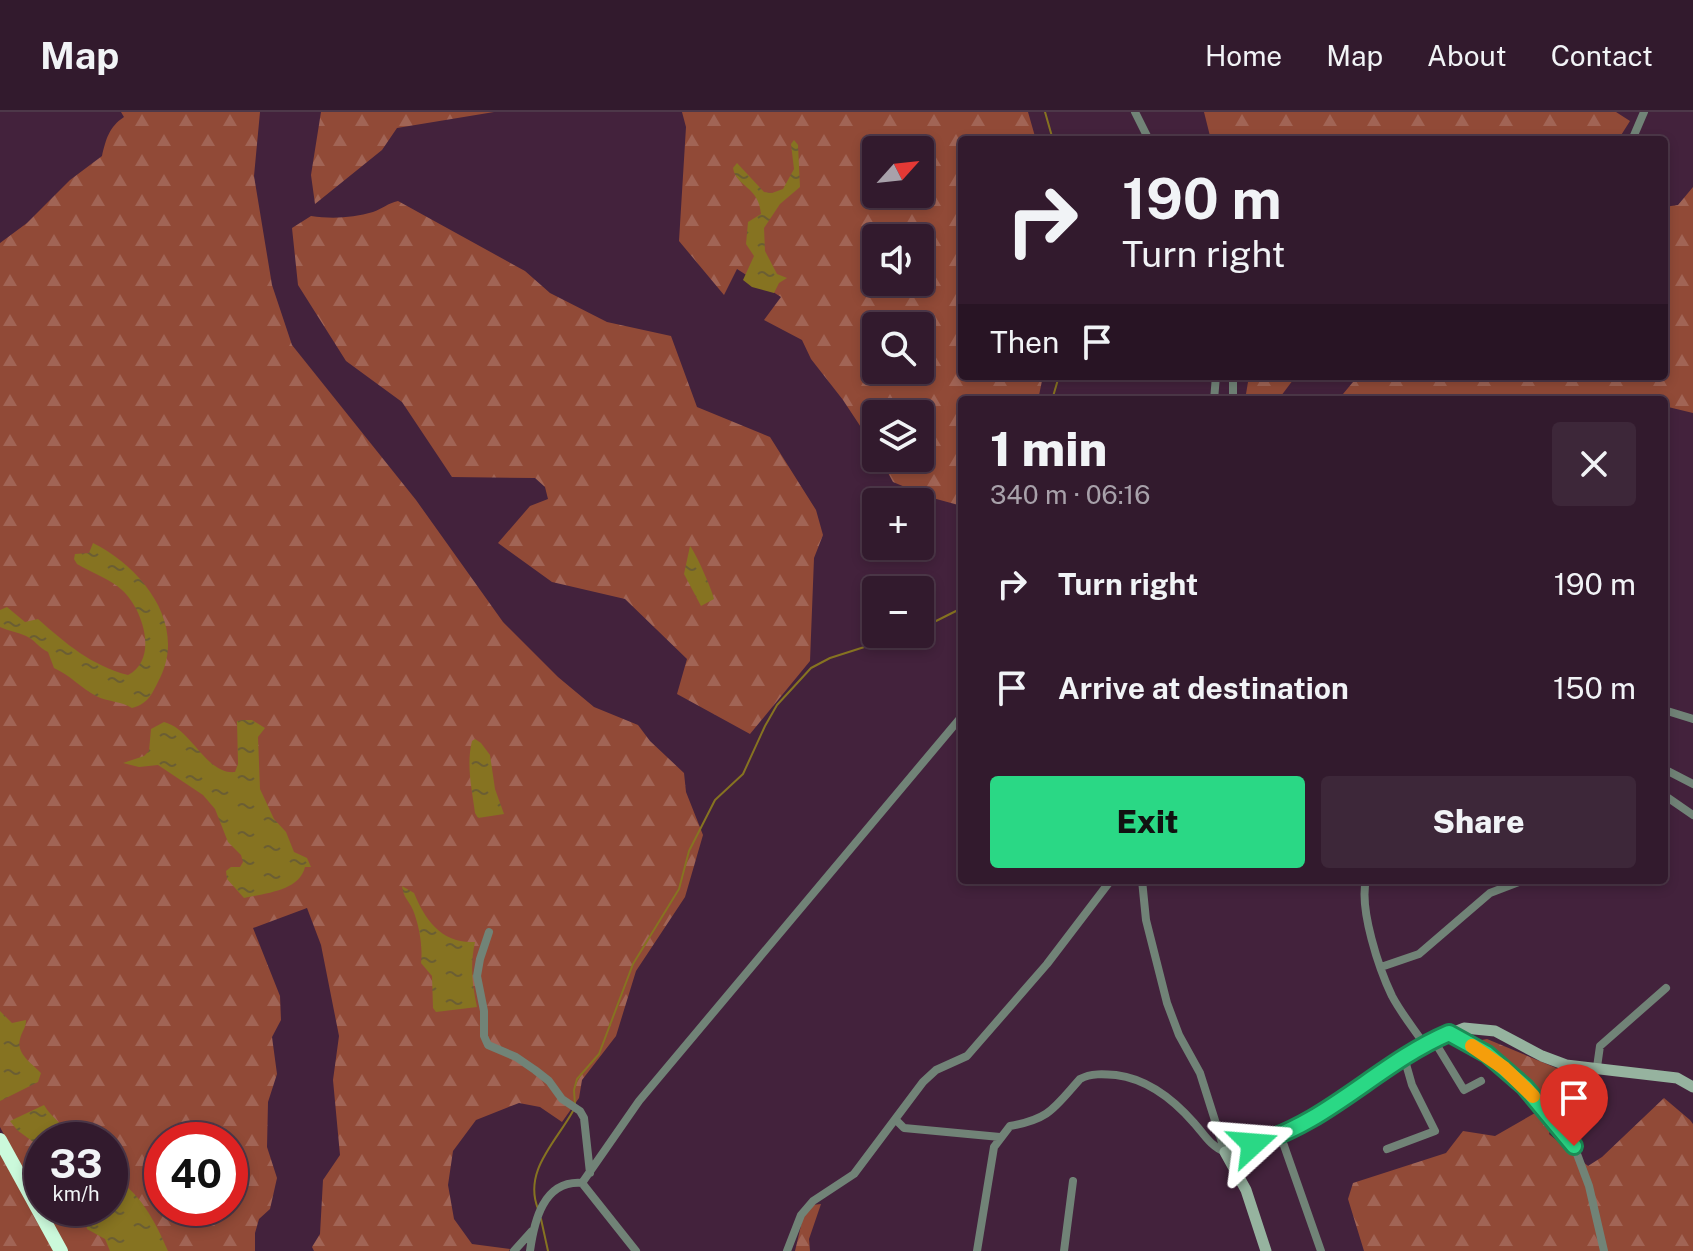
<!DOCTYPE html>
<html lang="en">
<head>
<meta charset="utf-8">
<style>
	:root { --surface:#321a2d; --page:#3d2739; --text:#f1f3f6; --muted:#a8a1aa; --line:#4d3849; --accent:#2ad885 }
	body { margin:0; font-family:"Public Sans",sans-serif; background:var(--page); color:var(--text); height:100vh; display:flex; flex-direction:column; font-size:30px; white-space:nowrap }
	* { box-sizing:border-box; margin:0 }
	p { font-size:26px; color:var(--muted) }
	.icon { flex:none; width:44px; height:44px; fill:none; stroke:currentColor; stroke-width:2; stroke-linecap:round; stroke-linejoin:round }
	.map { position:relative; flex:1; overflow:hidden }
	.details { position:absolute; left:958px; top:284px; width:710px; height:488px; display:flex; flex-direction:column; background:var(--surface); border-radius:8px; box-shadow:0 4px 12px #0003,0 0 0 2px var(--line) }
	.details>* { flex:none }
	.guide { position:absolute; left:958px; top:24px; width:710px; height:244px; border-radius:8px; box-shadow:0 4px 12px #0003,0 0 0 2px var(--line); background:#321a2d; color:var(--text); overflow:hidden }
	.needle { width:52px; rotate:63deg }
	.controls { position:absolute; left:862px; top:24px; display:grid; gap:16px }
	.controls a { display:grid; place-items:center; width:72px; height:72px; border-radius:8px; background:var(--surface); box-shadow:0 4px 12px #0003,0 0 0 2px var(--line); font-size:40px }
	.speed { position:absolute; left:24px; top:1010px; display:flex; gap:16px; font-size:40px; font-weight:700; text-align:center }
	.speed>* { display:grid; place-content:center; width:104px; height:104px; border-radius:50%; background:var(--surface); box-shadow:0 4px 12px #0003,0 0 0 2px var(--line); line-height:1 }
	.speed small { font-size:20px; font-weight:400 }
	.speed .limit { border:12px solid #d22; background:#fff; color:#111 }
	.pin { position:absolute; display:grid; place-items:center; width:68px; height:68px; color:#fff; margin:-82px -34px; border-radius:50% 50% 50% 0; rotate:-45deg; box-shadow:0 0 8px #0007 }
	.pin .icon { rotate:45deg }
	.me { position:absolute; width:88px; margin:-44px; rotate:71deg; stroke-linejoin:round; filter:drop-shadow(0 0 6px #0008) }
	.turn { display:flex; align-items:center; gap:28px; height:168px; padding:0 32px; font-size:36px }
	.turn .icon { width:104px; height:104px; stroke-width:2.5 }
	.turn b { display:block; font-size:56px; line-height:68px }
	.then { display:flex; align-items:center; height:76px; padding:0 32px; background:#0003; gap:16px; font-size:30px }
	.round { display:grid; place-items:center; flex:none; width:84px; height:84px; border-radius:8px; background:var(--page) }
	.headline { display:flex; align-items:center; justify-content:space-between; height:136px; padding:0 32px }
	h1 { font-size:48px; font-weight:800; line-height:60px }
	.cta { display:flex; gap:16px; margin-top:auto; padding:16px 32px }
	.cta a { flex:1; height:92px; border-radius:8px; background:var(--accent); color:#111; font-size:32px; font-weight:800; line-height:92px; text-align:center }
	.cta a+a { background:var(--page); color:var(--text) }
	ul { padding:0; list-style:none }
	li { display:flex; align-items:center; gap:24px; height:104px; padding:0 32px }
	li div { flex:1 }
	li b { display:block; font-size:30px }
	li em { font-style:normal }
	header { display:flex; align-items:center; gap:48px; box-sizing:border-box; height:112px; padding:0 40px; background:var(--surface); border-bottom:2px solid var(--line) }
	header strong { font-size:38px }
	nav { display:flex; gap:44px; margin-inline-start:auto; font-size:28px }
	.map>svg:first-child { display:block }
	.forest { fill:url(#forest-firs); fill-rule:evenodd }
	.water { fill:url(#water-ripples) }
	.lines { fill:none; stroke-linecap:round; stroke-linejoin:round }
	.stream { stroke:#867321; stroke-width:2 }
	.street { stroke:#718377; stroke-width:8 }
	.secondary { stroke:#96b39f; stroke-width:11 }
	.highway { stroke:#cbf9db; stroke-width:14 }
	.route-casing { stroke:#1b8c56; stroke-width:20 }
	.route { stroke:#2ad885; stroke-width:14 }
	.slow { stroke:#f59e0b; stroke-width:14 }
</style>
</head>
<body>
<header>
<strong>Map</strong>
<nav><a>Home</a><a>Map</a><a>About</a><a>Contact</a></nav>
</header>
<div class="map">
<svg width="1693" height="1139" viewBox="0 0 1693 1139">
	<defs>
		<pattern id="forest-firs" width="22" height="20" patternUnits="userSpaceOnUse" patternTransform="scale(2)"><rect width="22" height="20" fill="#914a37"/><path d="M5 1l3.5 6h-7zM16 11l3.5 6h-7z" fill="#a16455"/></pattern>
		<pattern id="water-ripples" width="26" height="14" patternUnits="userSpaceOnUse" patternTransform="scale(2)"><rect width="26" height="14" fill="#867321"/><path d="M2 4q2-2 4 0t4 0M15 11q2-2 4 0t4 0" fill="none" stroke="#6b5e33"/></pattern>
	</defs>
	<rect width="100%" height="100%" fill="#43223c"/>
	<!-- forest -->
	<path class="forest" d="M 121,0 L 260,0 L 254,64 L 272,173 L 292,233 L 416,388 L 503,510 L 558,565 L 594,595 L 638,613 L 650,629 L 684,661 L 686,680 L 703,723 L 685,785 L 636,859 L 616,924 L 582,968 L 579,986 L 562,1010 L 540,995 L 519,991 L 476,1008 L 453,1039 L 448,1073 L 454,1107 L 472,1132 L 510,1137 L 509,1139 L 314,1139 L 312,1135 L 320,1122 L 323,1068 L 340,1043 L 333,968 L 339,924 L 321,833 L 307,796 L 253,816 L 280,884 L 281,908 L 272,925 L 277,962 L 268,990 L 267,1035 L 277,1066 L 270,1097 L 259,1107 L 255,1121 L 255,1139 L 66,1139 L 43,1096 L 110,1096 L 110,1028 L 42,1028 L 42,1095 L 0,1015 L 0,131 L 27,111 L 70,68 L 102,44 C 106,27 109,15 124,5 ZM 162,1028 L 230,1028 L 230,1096 L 162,1096 Z
		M 321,0 L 494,0 L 397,16 L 382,38 L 315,92 L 311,63 Z
		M 682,0 L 1028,0 L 1036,28 L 962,28 L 962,264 L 1043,264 L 1038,288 L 962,288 L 962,394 L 929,385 L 893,370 L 880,346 L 920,346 L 920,302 L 876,302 L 876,338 L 843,288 L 811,247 L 802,228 L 764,208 L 781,185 L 737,157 L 724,183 L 679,129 L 686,15 ZM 876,38 L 920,38 L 920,82 L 876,82 ZM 876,126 L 920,126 L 920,170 L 876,170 ZM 876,214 L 920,214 L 920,258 L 876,258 Z
		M 1204,0 L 1616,0 L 1630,9 L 1618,28 L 1211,28 Z
		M 1693,75 L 1693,301 L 1664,294 L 1664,288 L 1338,288 L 1358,264 L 1664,264 L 1664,95 L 1678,93 Z
		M 398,89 L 525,159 L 550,181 L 607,210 L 671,224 L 697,295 L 770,325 L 816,398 L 823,423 L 814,446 L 810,549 L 750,622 L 677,582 L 687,547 L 625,487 L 552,470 L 498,431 L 530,394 L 548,387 L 545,375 L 535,366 L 452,365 L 402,290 L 346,249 L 298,173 L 292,116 L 311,104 C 331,107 353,106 373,100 C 382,97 388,91 398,89 Z
		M 1249,264 L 1296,264 L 1278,288 L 1245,288 Z
		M 1487,927 L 1561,958 L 1558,997 L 1549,1022 L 1588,1054 L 1602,1045 L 1664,986 L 1690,1008 L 1693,1012 L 1693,1139 L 1364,1139 L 1348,1087 L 1353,1071 L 1446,1041 L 1463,1019 L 1495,1024 L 1535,1001 L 1527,973 L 1471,930 Z
		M 0,1039 L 54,1139 L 0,1139 Z
		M 821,1092 L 809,1127 L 810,1139 L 795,1139 L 803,1105 L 812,1093 Z"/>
	<!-- water -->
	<path class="water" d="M 794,28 L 798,33 L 800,75 L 780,92 L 764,116 L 765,139 L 777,162 L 787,166 L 779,171 L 774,181 L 752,175 L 743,168 L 754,144 L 746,132 L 748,110 L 761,102 C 759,74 736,75 733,56 L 737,51 L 764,80 L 772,81 L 783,77 L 794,57 L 791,32 Z
		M 93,431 C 141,455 187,511 160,566 C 152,581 150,591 132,596 C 121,589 108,590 96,584 C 81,576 70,563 54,556 L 48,540 C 39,536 34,527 26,524 C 18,520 8,519 0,515 L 0,498 L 7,495 L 25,510 L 38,507 C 65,531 92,554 128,563 C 159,547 143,497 122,478 C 110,467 92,461 77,452 L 74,447 L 75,442 L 89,441 Z
		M 690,434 C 695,439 713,480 714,487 L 701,494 L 684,462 Z
		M 243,608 L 252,608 L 265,616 L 258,625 L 260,677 L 274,707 L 286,720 L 294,740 L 307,746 L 311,755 L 305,755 C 299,779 266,781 244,786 L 227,767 L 226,759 L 231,755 L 240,755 L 243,750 L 241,743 L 228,730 L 215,697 L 203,683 L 158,653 L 139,655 L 123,651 L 144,644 L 149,639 L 151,617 L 164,610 C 192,617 206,663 235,660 L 238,652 L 237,609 Z
		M 475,627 L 481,631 L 490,643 L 495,677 L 504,702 L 478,706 L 475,701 C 472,677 466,653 472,629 Z
		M 402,774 L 414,781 C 425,808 442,832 475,830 C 470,853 472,872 477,895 L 436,900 L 433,896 L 432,864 L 421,851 C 423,834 419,813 413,798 C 408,787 404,787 402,774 Z
		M 0,899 L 12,911 L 26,908 C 26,916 22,919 20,927 C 16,942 32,951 41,961 L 38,970 L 0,989 Z
		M 44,993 C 52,1007 66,1013 72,1028 L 42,1028 L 42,1051 L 36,1032 L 17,1018 L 10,1009 Z
		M 110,1064 C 139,1077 156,1111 168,1139 L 110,1139 L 105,1127 L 87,1117 L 85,1096 L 110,1096 Z"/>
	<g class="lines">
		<!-- stream -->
		<path class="stream" d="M 1045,0 L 1053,28
			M 1052,288 L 1059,264
			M 920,517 L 962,496
			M 575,993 L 574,978 L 577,967 L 599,942 L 633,852 L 679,777 L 689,739 L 715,688 L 743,662 L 765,614 L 777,593 L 811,556 L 830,546 L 905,522
			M 538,1097 C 523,1059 556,1030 573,999
			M 541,1107 L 548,1139"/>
		<!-- street -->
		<path class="street" d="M 1135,0 L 1149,28
			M 1632,28 L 1644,0
			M 1233,264 L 1233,288
			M 1214,288 L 1216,264
			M 1664,598 L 1693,607
			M 1664,657 L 1693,672
			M 1664,683 L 1693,703
			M 1142,768 L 1146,808 L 1167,891 L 1179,923 L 1200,961 L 1225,1040
			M 1366,768 C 1359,797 1379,857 1392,884 C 1401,901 1414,917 1424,932
			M 489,820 L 480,847 L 477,864 L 484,899 L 484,924 L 488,933 L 516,945 L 535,958 L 549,969 L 562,987 L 580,999 L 584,1006 L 590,1061
			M 1381,855 L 1419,842 L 1490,781 L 1524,768
			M 1450,921 L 1487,942 L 1525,975 L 1574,1034 L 1589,1074 L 1604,1139
			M 1433,927 L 1464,978 L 1481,969
			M 1597,955 L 1600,934 L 1666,876
			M 896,1008 L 904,1016 L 1000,1025
			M 1281,1025 L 1321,1139
			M 1387,1037 L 1435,1019 L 1412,973 L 1404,945
			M 582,1071 L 636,1139
			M 514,1139 L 532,1119
			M 530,1139 C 534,1110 543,1068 582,1071 L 639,989 L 962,604
			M 787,1139 L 801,1103 L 813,1089 L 854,1062 L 923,970 L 936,958 L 967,944 L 1047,852 L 1111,768
			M 977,1139 L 994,1035 L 1010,1014 C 1050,1007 1054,996 1080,967 C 1091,961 1104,962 1116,963 C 1148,967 1173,987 1194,1011 C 1204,1022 1210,1034 1225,1040
			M 1064,1139 L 1073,1069"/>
		<!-- secondary -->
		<path class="secondary" d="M 1266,1139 L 1246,1078 L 1225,1040 L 1281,1025 L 1340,990 L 1424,932 L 1464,916 L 1495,919 L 1542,944 L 1566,953 L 1677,966 L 1693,975"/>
		<!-- highway -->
		<path class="highway" d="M 0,1028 L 61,1139"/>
	</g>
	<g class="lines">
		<defs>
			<path id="route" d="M 1253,1032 C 1327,1012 1379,951 1449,921 L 1487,942 L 1525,975 L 1574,1034"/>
		</defs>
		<!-- route casing -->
		<use href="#route" class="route-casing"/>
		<!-- route -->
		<use href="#route" class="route"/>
		<!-- slow -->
		<path class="slow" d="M 1472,934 L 1504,956 L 1533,984"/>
	</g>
</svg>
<div class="controls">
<a><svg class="needle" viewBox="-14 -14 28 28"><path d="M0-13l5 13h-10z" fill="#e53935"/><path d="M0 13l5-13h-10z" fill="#a8a1aa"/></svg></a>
<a><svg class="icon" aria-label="sound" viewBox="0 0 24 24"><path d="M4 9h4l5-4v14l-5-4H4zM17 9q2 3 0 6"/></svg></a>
<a><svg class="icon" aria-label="search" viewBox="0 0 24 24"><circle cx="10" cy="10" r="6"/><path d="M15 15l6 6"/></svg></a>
<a><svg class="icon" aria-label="layers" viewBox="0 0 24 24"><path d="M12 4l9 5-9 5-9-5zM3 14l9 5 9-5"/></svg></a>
<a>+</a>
<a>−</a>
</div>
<div class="speed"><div>33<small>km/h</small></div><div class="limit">40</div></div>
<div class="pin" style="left:1574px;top:1034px;background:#d93025"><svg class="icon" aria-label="arrive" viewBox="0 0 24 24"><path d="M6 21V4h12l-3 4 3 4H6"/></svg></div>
<svg class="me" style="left:1253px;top:1032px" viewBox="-20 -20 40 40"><path d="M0-17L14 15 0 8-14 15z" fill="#2ad885" stroke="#fff" stroke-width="4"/></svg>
<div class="guide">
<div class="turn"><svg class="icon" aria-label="right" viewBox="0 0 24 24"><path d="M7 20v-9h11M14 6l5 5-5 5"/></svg><div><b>190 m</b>Turn right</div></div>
<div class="then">Then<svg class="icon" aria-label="arrive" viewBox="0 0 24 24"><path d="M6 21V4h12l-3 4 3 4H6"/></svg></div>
</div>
<section class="details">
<div class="headline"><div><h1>1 min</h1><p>340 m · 06:16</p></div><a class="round"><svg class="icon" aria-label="close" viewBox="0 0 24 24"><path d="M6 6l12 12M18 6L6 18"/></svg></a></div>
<ul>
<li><svg class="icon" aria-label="right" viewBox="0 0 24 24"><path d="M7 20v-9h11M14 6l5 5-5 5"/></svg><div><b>Turn right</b></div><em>190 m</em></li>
<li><svg class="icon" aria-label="arrive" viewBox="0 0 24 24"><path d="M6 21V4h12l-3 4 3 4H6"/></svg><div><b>Arrive at destination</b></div><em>150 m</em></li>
</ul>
<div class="cta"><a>Exit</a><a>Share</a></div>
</section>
</div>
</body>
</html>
